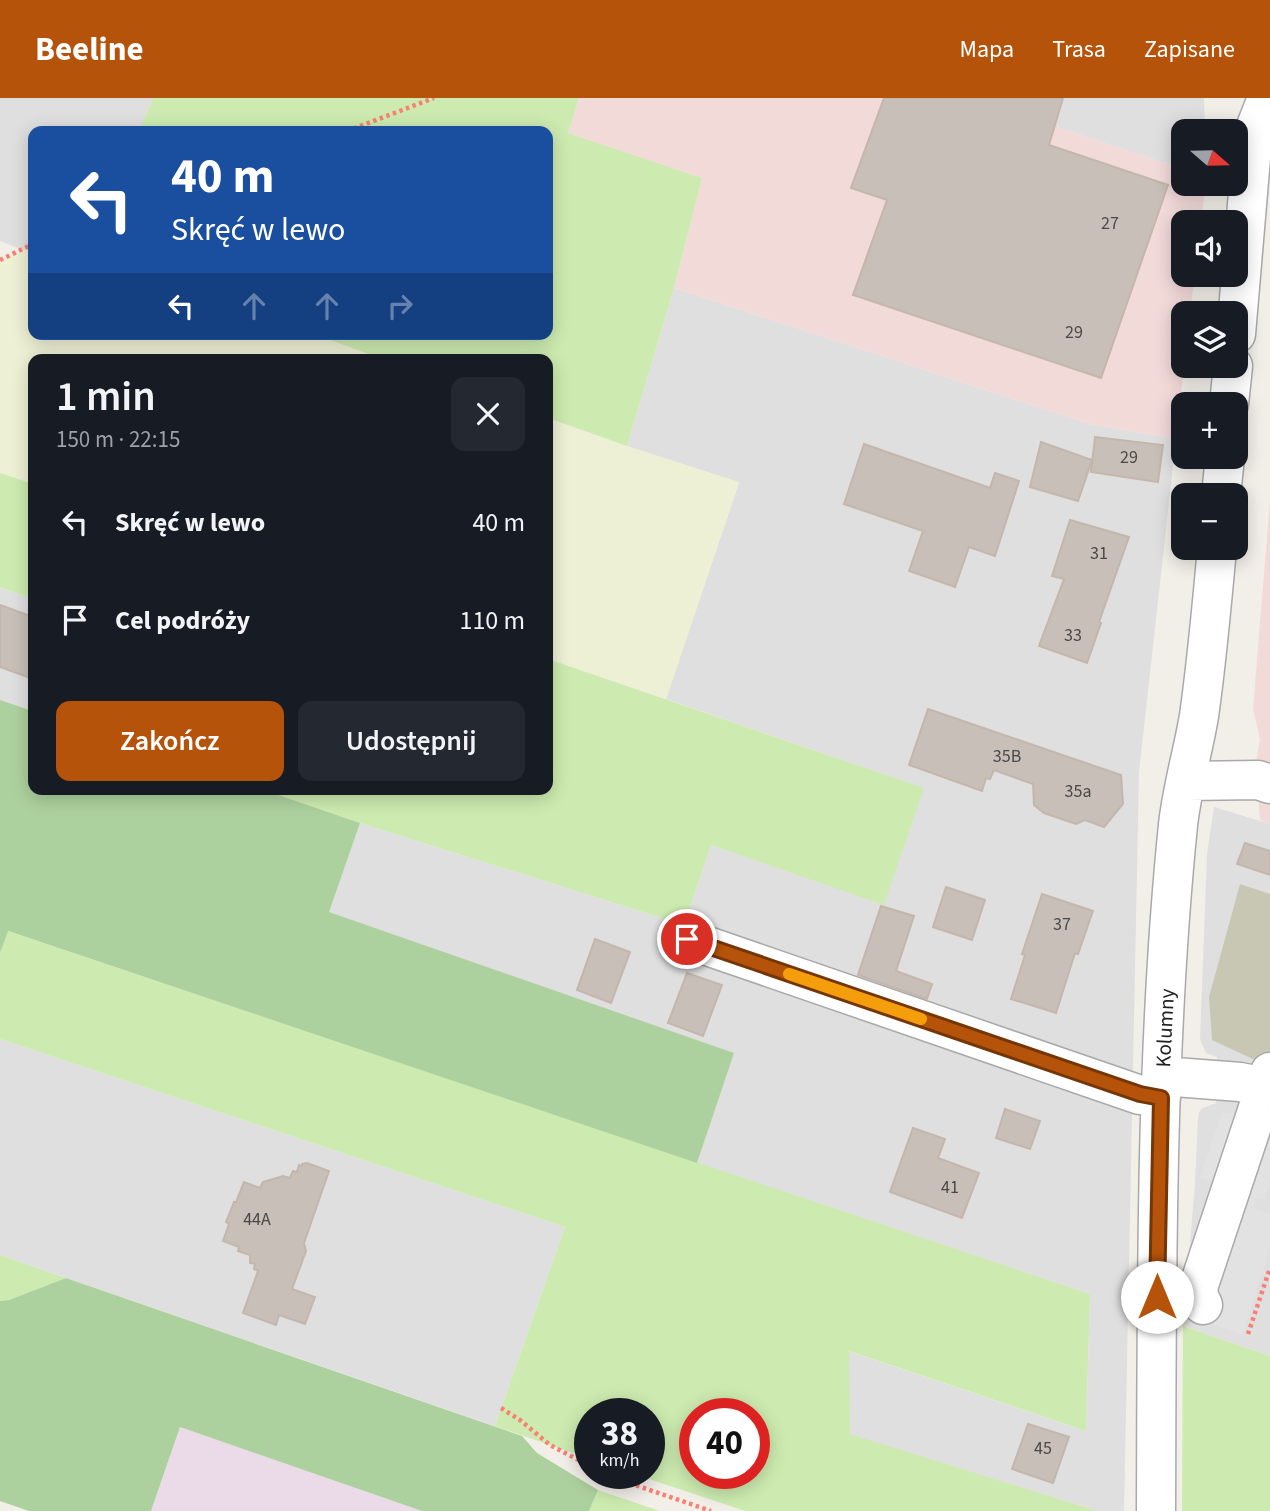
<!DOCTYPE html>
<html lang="pl">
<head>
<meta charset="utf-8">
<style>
	:root { --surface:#171b24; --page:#242831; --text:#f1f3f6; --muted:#9ea1a6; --accent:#b45309 }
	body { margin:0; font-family:"Source Sans 3",sans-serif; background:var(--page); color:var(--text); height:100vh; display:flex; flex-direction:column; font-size:26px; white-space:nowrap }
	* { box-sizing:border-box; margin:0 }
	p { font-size:23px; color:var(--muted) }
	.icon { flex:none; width:38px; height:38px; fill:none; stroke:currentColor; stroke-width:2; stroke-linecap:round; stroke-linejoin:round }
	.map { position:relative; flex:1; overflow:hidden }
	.side { position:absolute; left:28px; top:256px; width:525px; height:441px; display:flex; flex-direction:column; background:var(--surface); border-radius:14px; box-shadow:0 4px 18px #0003 }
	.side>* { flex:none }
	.guide { position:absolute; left:28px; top:28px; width:525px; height:214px; border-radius:14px; box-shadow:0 4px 18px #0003; background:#1a4fa0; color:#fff; overflow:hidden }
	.needle { width:46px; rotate:110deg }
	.controls { position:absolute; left:1171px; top:21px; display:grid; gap:14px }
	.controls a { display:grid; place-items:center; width:77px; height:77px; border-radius:14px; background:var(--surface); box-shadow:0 4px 18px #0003; font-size:35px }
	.speed { position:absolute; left:574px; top:1300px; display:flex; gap:14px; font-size:35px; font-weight:700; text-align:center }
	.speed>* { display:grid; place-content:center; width:91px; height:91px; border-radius:50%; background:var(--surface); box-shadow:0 4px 18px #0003; line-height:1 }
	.speed small { font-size:18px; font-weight:400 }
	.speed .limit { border:10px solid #d22; background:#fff; color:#111 }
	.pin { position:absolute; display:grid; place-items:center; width:60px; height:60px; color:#fff; margin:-30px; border:4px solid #fff; border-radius:50%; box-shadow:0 2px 7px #0007 }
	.me { position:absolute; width:77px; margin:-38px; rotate:0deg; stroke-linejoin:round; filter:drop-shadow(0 0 5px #0008) }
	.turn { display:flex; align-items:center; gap:24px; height:147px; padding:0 28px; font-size:32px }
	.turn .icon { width:91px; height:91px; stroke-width:2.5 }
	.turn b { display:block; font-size:49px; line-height:60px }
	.lanes { display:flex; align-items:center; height:66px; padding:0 28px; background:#0003; justify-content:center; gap:35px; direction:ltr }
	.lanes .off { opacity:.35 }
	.round { display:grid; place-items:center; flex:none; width:74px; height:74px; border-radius:14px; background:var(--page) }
	.head { display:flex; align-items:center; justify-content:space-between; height:119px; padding:0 28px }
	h1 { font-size:42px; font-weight:600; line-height:52px }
	.button { display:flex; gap:14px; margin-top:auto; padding:14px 28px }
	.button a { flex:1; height:80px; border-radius:14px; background:var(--accent); color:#fff; font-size:28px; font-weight:600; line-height:80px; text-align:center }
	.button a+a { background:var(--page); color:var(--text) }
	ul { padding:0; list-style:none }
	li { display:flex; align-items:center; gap:21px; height:98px; padding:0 28px }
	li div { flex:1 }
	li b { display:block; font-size:26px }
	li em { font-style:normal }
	header { display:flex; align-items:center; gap:42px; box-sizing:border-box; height:98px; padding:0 35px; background:var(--accent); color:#fff }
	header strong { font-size:33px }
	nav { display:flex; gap:38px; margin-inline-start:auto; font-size:24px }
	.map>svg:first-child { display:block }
	.residential { fill:#e0dfdf }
	.commercial { fill:#f2dad9 }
	.industrial { fill:#ebdbe8 }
	.construction { fill:#c7c7b4 }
	.farmland { fill:#eef0d5 }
	.grass { fill:#cdebb0; fill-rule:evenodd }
	.forest { fill:#add19e }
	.parking { fill:#e2e2e2 }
	.building { fill:#c7bfb8; stroke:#c4b6ab; stroke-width:2 }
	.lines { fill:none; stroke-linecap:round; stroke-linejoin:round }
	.minor-casing { stroke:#a9a9a9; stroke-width:41 }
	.path { stroke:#fa8072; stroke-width:4.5; stroke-dasharray:3.5 3.5; stroke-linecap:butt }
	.minor { stroke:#fff; stroke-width:38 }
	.route-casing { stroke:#753606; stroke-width:18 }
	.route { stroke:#b45309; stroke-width:12 }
	.slow { stroke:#f59e0b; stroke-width:12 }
	.labels { text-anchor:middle; stroke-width:5; stroke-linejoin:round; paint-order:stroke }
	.number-label { font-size:18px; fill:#4b4948 }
	.street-label { font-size:21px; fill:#222; stroke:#fff }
</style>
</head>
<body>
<header>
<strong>Beeline</strong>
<nav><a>Mapa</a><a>Trasa</a><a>Zapisane</a></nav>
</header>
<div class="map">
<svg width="1270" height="1413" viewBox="0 0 1270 1413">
	<rect width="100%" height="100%" fill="#f2efe9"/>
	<!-- residential -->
	<path class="residential" d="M 0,0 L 153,0 L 139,33 L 33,33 L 33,149 L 26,153 L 0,143 Z
		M 969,0 L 1204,0 L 1205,33 L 1183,33 L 1183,71 Z
		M 674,190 L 1090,326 L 1176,341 L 1139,674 L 1124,1413 L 1098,1413 L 850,1337 L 848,1253 L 1086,1333 L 1090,1196 L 697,1065 L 733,955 L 328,814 L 360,725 L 684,827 L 711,747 L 884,806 L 923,690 L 666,601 L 739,385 L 627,348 Z
		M 0,489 L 33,501 L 33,613 L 0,602 Z
		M 1214,709 L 1270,726 L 1270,1258 L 1183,1228 L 1195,1086 L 1198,1020 L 1199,1014 L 1203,1010 L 1216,1005 L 1217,959 L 1206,955 L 1200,941 L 1207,756 Z
		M 0,941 L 565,1129 L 495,1328 L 0,1157 Z"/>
	<!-- commercial -->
	<path class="commercial" d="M 579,0 L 969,0 L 1183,71 L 1183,86 L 1206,86 L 1201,124 L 1183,124 L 1183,177 L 1195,177 L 1190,215 L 1183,215 L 1183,268 L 1184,268 L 1176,341 L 1090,326 L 674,190 L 702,80 L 568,35 Z
		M 1270,402 L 1270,726 L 1260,722 L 1256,664 L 1260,641 L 1253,611 Z"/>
	<!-- industrial -->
	<path class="industrial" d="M 180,1329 L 422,1413 L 151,1413 Z"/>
	<!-- construction -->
	<path class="construction" d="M 1240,786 L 1270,796 L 1270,969 L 1212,942 L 1209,899 Z"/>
	<!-- farmland -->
	<path class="farmland" d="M 33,149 L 33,236 L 314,236 L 382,261 L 33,261 L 33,386 L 0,375 L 0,163 Z
		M 548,320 L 627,348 L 739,384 L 666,601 L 548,561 Z"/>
	<!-- grass -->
	<path class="grass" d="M 153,0 L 579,0 L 568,35 L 702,80 L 674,190 L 627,348 L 548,320 L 548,261 L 382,261 L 314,236 L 548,236 L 548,33 L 139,33 Z
		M 0,375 L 33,386 L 33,501 L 0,489 Z
		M 548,561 L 924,690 L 884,807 L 711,747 L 684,827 L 360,725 L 261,691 L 548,691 Z
		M 7,833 L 1090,1196 L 1086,1333 L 849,1253 L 850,1336 L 1098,1413 L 745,1413 L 634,1376 L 649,1376 L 649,1316 L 590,1316 L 590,1361 L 495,1328 L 565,1129 L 0,941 L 0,855 ZM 695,1316 L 754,1316 L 754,1376 L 695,1376 Z
		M 0,1157 L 66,1180 L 9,1202 L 0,1203 Z
		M 1183,1228 L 1270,1258 L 1270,1413 L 1182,1413 Z
		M 598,1392 L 660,1413 L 589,1413 Z"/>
	<!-- forest -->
	<path class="forest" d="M 0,602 L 33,613 L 33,691 L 261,691 L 360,725 L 329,814 L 734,955 L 697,1065 L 8,833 L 0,855 Z
		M 66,1180 L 522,1338 L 537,1355 L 598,1392 L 589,1413 L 422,1413 L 180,1329 L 151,1413 L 29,1413 L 0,1403 L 0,1203 L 9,1202 Z"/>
	<!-- parking -->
	<path class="parking" d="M 1222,1014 L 1270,1025 L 1270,1083 L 1264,1102 L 1256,1100 L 1253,1110 L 1270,1116 L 1270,1152 L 1242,1236 L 1201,1222 L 1220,1087 L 1200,1079 Z"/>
	<!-- building -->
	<path class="building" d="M 884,0 L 1063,0 L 1049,47 L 1168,87 L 1101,280 L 853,197 L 887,102 L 851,90 Z
		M 1095,339 L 1163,347 L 1158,384 L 1091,374 Z
		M 1041,344 L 1092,362 L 1078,403 L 1030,389 Z
		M 864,346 L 990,390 L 995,375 L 1019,383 L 995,458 L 969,449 L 955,489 L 909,473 L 923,433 L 844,406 Z
		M 1070,422 L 1129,439 L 1099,524 L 1101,525 L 1087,565 L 1039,548 L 1064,481 L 1052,478 Z
		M 0,507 L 33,519 L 33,581 L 0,569 Z
		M 928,611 L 1121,677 L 1123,706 L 1104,729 L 1085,722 L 1076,726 L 1044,715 L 1034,707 L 1033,686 L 994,672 L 990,681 L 986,680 L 982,693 L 909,667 Z
		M 1245,745 L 1270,753 L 1270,777 L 1237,766 Z
		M 946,789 L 985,802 L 972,842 L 933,829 Z
		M 1042,796 L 1093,813 L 1078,856 L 1075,855 L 1056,915 L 1011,901 L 1025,857 L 1022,856 Z
		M 881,808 L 914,818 L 896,873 L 932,886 L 927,901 L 858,877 Z
		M 595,841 L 630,854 L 611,905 L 577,892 Z
		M 687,875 L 722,887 L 703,938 L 668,925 Z
		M 1005,1011 L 1040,1023 L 1030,1051 L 996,1040 Z
		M 913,1030 L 945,1041 L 938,1060 L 979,1075 L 962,1120 L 890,1094 Z
		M 307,1065 L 329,1073 L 304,1145 L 306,1153 L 292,1191 L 315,1199 L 305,1226 L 279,1217 L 276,1227 L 243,1215 L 258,1173 L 254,1171 L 255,1166 L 250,1165 L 250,1157 L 238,1153 L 239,1149 L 223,1143 L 229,1126 L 226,1124 L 234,1104 L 236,1104 L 244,1084 L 260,1090 L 263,1084 L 283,1078 L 290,1080 L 293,1073 L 297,1074 L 299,1067 L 302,1068 L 302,1066 Z
		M 1028,1326 L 1069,1339 L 1053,1385 L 1012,1371 Z"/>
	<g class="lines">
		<defs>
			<path id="minor" d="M 1236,236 L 1253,36 L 1267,0
				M 1229,306 L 1233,268
				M 1221,397 L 1225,359
				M 1186,683 L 1258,682 L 1270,686
				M 687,841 L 1140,997 L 1161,1000
				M 1162,978 L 1240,984 L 1265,989
				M 1203,1207 L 1198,1197 L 1199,1187 L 1270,974
				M 1156,1413 C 1157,1184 1155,954 1178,727 C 1182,690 1193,654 1199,618 C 1207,562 1212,506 1217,450"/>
		</defs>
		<!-- minor casing -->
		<use href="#minor" class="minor-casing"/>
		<!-- path -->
		<path class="path" d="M 347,33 L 434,0
			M 0,162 L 33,146
			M 1248,1236 L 1270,1170
			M 501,1310 L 520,1322 L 550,1347 L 590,1368
			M 603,1376 L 711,1413"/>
		<!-- minor -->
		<use href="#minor" class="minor"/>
	</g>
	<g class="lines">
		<defs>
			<path id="route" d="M 687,841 L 1140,996 L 1161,1000 L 1157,1199"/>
		</defs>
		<!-- route casing -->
		<use href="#route" class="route-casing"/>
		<!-- route -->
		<use href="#route" class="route"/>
		<!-- slow -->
		<path class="slow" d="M 789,876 L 921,921"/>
	</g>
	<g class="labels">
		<!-- number labels -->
		<g class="number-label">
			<text x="1110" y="131">27</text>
			<text x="1074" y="240">29</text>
			<text x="1129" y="365">29</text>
			<text x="1099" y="461">31</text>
			<text x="1073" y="543">33</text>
			<text x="1007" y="664">35B</text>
			<text x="1078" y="699">35a</text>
			<text x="1062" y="832">37</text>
			<text x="950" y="1095">41</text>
			<text x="257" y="1127">44A</text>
			<text x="1043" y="1356">45</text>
		</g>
		<!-- street labels -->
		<g class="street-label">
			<text transform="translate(1165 930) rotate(-87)" y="7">Kolumny</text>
		</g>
	</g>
</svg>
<div class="controls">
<a><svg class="needle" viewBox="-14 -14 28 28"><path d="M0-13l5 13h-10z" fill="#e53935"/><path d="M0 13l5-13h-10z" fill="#9ea1a6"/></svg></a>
<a><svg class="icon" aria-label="sound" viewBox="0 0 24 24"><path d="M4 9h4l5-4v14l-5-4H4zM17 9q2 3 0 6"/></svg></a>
<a><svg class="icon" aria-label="layers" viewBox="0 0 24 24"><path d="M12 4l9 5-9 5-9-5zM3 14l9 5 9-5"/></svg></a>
<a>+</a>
<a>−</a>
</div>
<div class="speed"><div>38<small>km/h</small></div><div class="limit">40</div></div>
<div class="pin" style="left:687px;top:841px;background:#d93025"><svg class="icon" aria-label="arrive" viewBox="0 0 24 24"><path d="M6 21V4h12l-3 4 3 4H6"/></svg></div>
<svg class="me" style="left:1157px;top:1199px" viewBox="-20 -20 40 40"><circle r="19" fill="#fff"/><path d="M0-13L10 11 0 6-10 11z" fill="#b45309"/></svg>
<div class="guide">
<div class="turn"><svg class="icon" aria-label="left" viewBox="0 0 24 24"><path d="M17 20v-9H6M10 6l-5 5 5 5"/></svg><div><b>40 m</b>Skręć w lewo</div></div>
<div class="lanes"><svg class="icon" aria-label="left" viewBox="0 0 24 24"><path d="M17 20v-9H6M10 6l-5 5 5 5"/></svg><svg class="icon off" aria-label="ahead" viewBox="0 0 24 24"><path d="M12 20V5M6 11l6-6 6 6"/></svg><svg class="icon off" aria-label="ahead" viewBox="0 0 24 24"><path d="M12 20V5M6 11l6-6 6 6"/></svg><svg class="icon off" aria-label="right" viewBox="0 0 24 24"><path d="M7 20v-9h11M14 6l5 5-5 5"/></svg></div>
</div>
<section class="side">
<div class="head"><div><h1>1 min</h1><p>150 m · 22:15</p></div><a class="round"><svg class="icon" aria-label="close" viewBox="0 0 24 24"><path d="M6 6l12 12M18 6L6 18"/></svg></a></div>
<ul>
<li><svg class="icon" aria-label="left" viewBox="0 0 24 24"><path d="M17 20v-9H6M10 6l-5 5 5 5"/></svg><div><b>Skręć w lewo</b></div><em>40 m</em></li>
<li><svg class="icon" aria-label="arrive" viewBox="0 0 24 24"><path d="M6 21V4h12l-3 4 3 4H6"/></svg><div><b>Cel podróży</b></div><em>110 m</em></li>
</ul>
<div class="button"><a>Zakończ</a><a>Udostępnij</a></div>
</section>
</div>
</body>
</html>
